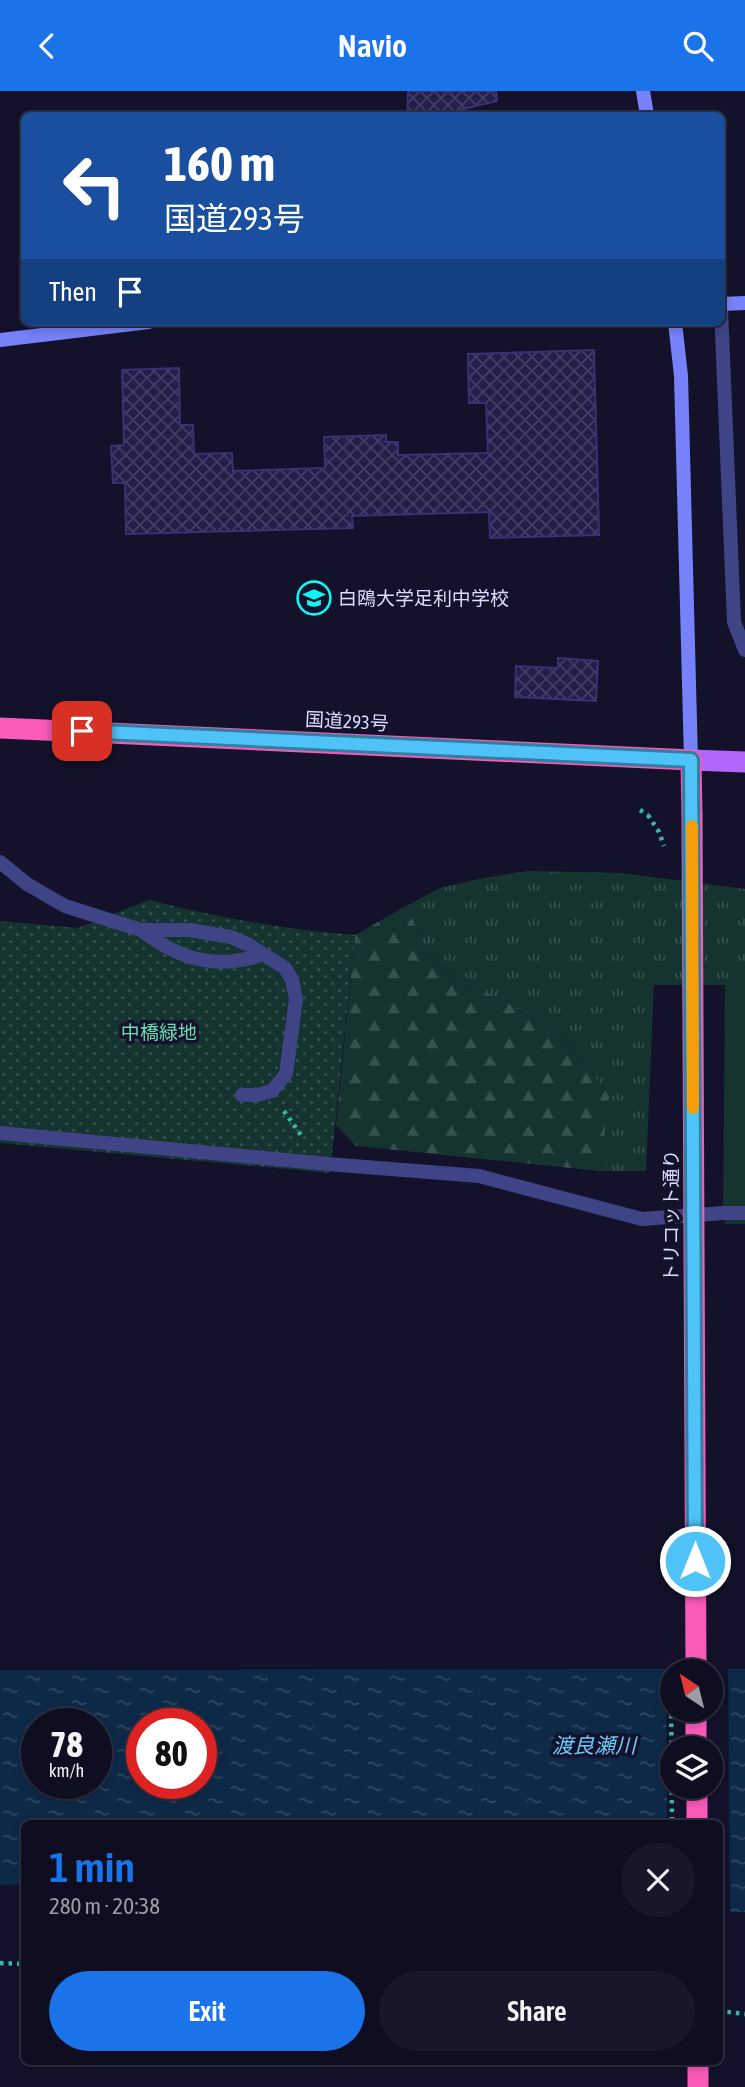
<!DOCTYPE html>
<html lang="en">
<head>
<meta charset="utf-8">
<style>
	:root { --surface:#0e0e20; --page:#171729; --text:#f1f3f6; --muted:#9b9ca5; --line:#2e2e3e; --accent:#1a73e8 }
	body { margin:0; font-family:"Asap Condensed","Noto Sans JP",sans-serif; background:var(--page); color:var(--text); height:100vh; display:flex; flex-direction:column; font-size:26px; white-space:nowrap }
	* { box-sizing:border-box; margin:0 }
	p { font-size:23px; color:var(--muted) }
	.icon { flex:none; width:38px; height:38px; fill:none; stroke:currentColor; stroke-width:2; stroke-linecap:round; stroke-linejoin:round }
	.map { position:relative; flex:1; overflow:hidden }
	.side { position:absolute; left:21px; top:1729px; width:702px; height:245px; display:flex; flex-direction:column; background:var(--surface); border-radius:10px; box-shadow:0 4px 10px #0003,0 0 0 2px var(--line) }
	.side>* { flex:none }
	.hud { position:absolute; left:21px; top:21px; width:704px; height:214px; border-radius:10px; box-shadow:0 4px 10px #0003,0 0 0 2px var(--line); background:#1a4fa0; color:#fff; overflow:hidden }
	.needle { width:46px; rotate:325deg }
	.fabs { position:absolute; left:660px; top:1568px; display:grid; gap:14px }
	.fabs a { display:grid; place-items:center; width:63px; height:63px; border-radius:50%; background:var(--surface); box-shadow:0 4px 10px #0003,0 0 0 2px var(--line); font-size:35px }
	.speed { position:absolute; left:21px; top:1617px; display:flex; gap:14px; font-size:35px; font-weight:700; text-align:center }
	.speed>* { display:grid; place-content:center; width:91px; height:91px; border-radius:50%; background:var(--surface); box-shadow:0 4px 10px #0003,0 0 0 2px var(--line); line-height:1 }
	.speed small { font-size:18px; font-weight:400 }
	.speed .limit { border:10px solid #d22; background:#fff; color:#111 }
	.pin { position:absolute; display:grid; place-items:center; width:60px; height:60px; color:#fff; margin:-30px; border-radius:14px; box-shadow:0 4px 10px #0006 }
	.me { position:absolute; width:77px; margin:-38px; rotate:0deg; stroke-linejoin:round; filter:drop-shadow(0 0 5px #0008) }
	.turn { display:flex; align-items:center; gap:24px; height:147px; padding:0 28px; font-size:32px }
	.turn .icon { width:91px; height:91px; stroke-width:2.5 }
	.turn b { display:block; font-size:49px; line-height:60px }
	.then { display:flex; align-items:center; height:66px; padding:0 28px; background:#0003; gap:14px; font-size:26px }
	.round { display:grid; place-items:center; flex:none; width:74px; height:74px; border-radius:37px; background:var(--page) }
	.head { display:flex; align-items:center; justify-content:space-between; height:119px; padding:0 28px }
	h1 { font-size:42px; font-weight:600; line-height:52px; color:var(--accent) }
	.button { display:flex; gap:14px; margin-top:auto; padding:14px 28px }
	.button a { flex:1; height:80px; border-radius:42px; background:var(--accent); color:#fff; font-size:28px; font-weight:600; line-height:80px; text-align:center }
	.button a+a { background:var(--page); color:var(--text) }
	header { display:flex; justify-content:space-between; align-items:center; height:91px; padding:0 28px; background:var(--accent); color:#fff; font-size:32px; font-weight:600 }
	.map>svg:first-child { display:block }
	.grass { fill:url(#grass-tufts) }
	.forest { fill:url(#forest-firs) }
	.park { fill:url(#park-dots) }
	.pitch { fill:#15342f }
	.water { fill:url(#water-ripples); fill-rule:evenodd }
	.pier { fill:#13122a; fill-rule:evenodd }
	.building { fill:url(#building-cross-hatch); stroke:#373175; stroke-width:2 }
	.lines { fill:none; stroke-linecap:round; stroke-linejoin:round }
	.path { stroke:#35b9a3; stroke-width:4.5; stroke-dasharray:3.5 5; stroke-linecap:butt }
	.lane { stroke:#3f4487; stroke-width:14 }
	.street { stroke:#3f4487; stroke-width:14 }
	.secondary { stroke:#7681fa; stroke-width:14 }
	.primary { stroke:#b367fa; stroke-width:21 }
	.highway { stroke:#fa5bb8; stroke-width:21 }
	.path-bridge { stroke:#35b9a3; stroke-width:4.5; stroke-dasharray:3.5 5; stroke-linecap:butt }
	.highway-bridge { stroke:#fa5bb8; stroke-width:21 }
	.route-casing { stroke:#337fa1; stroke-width:18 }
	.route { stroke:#4fc3f7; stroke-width:12 }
	.slow { stroke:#f59e0b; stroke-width:12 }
	.labels { text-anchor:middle; stroke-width:7; stroke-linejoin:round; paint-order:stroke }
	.poi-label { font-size:19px; fill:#dcdcfe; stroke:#13122a; text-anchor:start }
	.street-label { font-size:19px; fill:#dcdcfe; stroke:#13122a }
	.park-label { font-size:19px; fill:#69ddb3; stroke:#13122a }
	.water-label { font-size:21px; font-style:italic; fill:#6ec8fa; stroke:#13122a }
</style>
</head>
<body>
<header><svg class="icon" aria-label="back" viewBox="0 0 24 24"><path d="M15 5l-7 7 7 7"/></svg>Navio<svg class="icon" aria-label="search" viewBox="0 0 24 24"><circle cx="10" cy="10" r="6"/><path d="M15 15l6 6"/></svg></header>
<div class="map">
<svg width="745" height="1996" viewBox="0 0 745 1996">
	<defs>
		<pattern id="grass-tufts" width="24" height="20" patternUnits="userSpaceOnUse" patternTransform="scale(1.75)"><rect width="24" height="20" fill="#15342f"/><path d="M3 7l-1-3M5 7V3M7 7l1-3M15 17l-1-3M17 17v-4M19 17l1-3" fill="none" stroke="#36514e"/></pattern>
		<pattern id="forest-firs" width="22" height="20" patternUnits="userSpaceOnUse" patternTransform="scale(1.75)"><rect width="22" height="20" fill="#15342f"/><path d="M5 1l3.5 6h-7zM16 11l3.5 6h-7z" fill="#36514e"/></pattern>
		<pattern id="park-dots" width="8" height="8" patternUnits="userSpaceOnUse" patternTransform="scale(1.75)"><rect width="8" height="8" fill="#15342f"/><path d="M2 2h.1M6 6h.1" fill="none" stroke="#36514e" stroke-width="1.8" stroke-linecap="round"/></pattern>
		<pattern id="water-ripples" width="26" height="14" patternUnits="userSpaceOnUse" patternTransform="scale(1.75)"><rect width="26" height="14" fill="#0d2948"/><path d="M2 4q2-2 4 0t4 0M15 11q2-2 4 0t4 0" fill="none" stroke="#304763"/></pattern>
		<pattern id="building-cross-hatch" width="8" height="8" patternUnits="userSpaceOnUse" patternTransform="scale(1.75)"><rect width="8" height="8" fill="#231e4a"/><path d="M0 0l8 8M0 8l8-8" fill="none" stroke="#423e65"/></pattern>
	</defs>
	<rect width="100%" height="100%" fill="#13122a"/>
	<!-- grass -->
	<path class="grass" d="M 527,780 L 621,782 L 745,798 L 745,894 L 654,894 L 646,1080 L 600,1080 L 603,1050 L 593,982 L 563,947 L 505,910 L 455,887 L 428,860 L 406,815 L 440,797 L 478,788 Z"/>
	<!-- forest -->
	<path class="forest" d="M 406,815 L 428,860 L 455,887 L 505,910 L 563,947 L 593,982 L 609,1005 L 600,1080 L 356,1055 L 336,1034 L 355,844 Z"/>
	<!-- park -->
	<path class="park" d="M 149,809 C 216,826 285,839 355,844 L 330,1082 L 0,1052 L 0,830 L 78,837 Z"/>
	<!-- pitch -->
	<path class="pitch" d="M 725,894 L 745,894 L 745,1133 L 725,1133 L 723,1122 Z"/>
	<!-- water -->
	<path class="water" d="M 745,1578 L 745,1821 L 719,1821 L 719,1732 L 24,1732 L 24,1794 L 0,1793 L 0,1579 ZM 672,1580 L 710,1580 L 710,1619 L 672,1619 ZM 37,1633 L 96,1633 L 96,1692 L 37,1692 ZM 142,1633 L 201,1633 L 201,1692 L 142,1692 ZM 672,1657 L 710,1657 L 710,1696 L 672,1696 Z"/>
	<!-- pier -->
	<path class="pier" d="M 728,1574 L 730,1824 L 719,1824 L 719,1732 L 667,1732 L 666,1575 ZM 672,1580 L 710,1580 L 710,1619 L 672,1619 ZM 672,1657 L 710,1657 L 710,1696 L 672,1696 Z"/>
	<!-- building -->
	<path class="building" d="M 408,0 L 496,0 L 497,10 L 447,22 L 447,24 L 407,24 Z
		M 594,259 L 599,444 L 490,447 L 489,421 L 352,425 L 353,437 L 126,443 L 125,392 L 113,392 L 111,355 L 124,354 L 122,279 L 179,277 L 180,334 L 193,334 L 194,363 L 232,362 L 233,380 L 325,377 L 324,346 L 386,344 L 386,351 L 398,351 L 398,364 L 488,362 L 486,312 L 469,312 L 468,263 Z
		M 558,567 L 598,570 L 596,610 L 515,606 L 516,575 L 558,577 Z"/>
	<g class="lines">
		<!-- path -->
		<path class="path" d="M 640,719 L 648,724
			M 284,1020 L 303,1047
			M 0,1872 L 24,1873
			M 719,1920 L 745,1923"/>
		<!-- lane -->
		<path class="lane" d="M 0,771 L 27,793 L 65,815 L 141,839 L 190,839 L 231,846 L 249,854 L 285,877 L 292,889 L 296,908 L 286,983 L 272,1000 L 257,1004 L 242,1004
			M 141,839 C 179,868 216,880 263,863"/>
		<!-- street -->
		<path class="street" d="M 721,217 L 734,531 L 745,559
			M 0,1042 L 328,1073 L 479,1085 L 642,1128 L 723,1122 L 745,1122"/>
		<!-- secondary -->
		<path class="secondary" d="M 643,0 L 647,24
			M 721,213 L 745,212
			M 675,231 L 681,285 L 691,669
			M 0,249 L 149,231"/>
		<!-- primary -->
		<path class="primary" d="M 691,669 L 745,671"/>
		<!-- highway -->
		<path class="highway" d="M 0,637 L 691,669 L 692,724
			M 696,1619 L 696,1657
			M 697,1696 L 697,1732
			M 698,1970 L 698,1996"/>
		<!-- path-bridge -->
		<path class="path-bridge" d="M 648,724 L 659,741 L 664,755
			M 671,1590 L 672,1732"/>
		<!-- highway-bridge -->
		<path class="highway-bridge" d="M 692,724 L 696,1580"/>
	</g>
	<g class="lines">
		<defs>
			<path id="route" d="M 82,640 L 691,669 L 695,1470"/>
		</defs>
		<!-- route casing -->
		<use href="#route" class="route-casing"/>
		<!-- route -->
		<use href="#route" class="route"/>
		<!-- slow -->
		<path class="slow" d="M 692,735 L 693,1017"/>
	</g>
	<!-- icons -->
	<defs>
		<symbol id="school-ring" viewBox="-11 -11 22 22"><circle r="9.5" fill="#13122a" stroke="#0ff7f5" stroke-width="1.5"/><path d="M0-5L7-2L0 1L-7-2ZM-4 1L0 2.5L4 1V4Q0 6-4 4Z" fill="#0ff7f5"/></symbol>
	</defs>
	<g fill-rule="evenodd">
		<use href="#school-ring" x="295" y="488" width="38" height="38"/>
	</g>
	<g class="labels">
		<!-- poi labels -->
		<g class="poi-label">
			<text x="338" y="514">白鴎大学足利中学校</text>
		</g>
		<!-- street labels -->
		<g class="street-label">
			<text transform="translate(347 630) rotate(3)" y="7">国道293号</text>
			<text transform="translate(671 1125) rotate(-90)" y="7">トリコット通り</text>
		</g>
		<!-- park labels -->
		<g class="park-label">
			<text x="159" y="948">中橋緑地</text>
		</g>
		<!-- water labels -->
		<g class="water-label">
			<text x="594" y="1662">渡良瀬川</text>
		</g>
	</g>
</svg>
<div class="fabs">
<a><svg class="needle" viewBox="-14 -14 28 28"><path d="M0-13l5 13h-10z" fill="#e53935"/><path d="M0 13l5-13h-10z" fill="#9b9ca5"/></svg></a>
<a><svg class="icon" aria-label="layers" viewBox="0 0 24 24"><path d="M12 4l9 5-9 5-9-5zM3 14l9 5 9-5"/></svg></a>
</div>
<div class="speed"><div>78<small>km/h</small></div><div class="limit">80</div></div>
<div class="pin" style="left:82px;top:640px;background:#d93025"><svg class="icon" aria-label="arrive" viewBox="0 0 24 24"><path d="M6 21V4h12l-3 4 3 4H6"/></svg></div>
<svg class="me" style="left:695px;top:1470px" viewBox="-20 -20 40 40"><circle r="17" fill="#4fc3f7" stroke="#fff" stroke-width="3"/><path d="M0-11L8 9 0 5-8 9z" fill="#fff"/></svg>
<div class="hud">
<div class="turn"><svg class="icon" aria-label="left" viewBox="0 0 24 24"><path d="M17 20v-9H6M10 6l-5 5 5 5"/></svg><div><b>160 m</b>国道293号</div></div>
<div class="then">Then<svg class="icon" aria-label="arrive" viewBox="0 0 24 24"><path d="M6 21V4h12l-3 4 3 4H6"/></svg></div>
</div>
<section class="side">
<div class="head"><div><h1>1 min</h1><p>280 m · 20:38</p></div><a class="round"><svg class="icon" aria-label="close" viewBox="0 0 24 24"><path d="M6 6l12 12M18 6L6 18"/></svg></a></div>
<div class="button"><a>Exit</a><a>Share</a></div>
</section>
</div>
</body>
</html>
